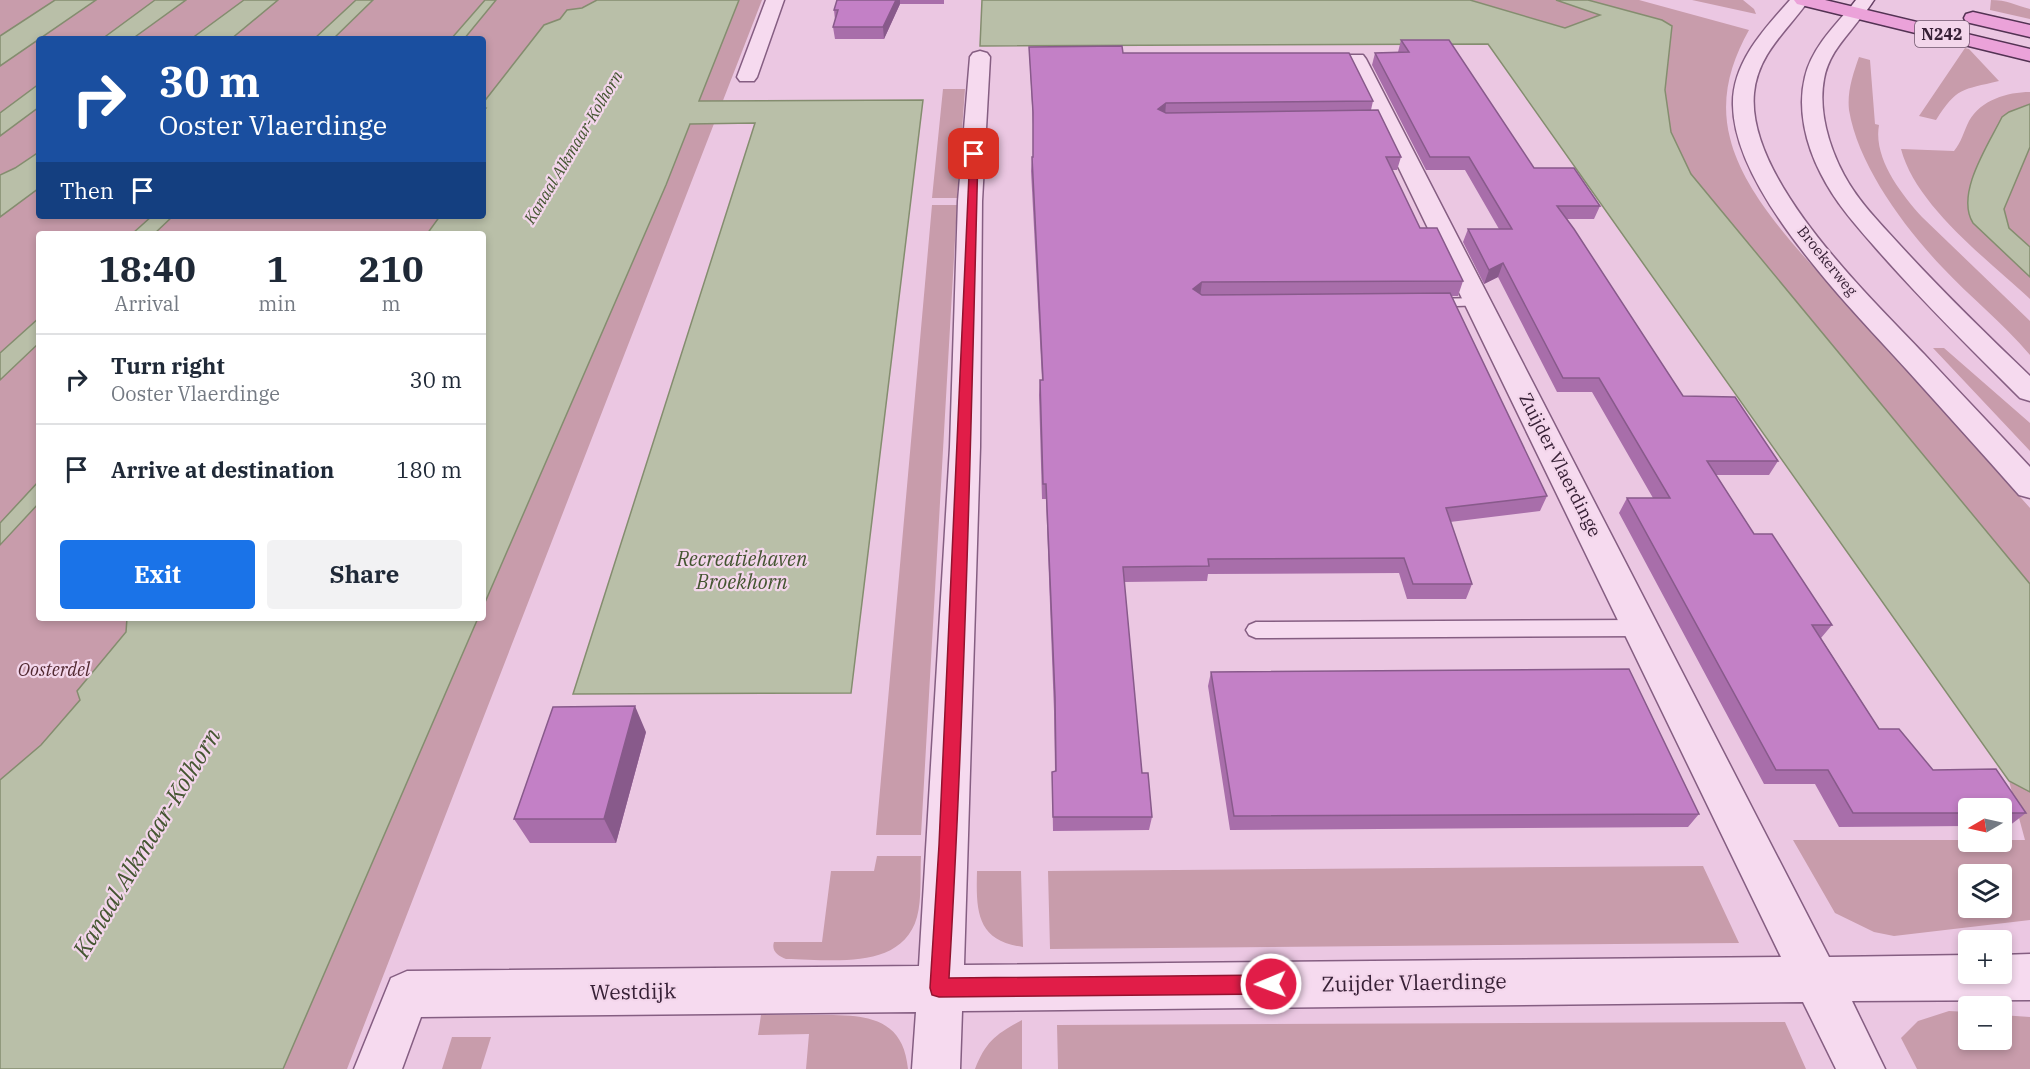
<!DOCTYPE html>
<html lang="en">
<head>
<meta charset="utf-8">
<style>
	:root { --surface:#fff; --page:#f2f2f3; --text:#1f2937; --muted:#747a83; --line:#e0e1e3; --accent:#1a73e8 }
	body { margin:0; font-family:"IBM Plex Serif",serif; background:var(--page); color:var(--text); height:100vh; display:flex; flex-direction:column; font-size:22px; white-space:nowrap }
	* { box-sizing:border-box; margin:0 }
	p { font-size:20px; color:var(--muted) }
	.icon { flex:none; width:33px; height:33px; fill:none; stroke:currentColor; stroke-width:2; stroke-linecap:round; stroke-linejoin:round }
	.map { position:relative; flex:1; overflow:hidden }
	.side { position:absolute; left:36px; top:231px; width:450px; height:390px; display:flex; flex-direction:column; background:var(--surface); border-radius:6px; box-shadow:0 3px 9px #0003 }
	.side>* { flex:none }
	.guide { position:absolute; left:36px; top:36px; width:450px; height:183px; border-radius:6px; box-shadow:0 3px 9px #0003; background:#1a4fa0; color:#fff; overflow:hidden }
	.needle { width:39px; rotate:261deg }
	.tools { position:absolute; left:1958px; top:798px; display:grid; gap:12px }
	.tools a { display:grid; place-items:center; width:54px; height:54px; border-radius:6px; background:var(--surface); box-shadow:0 3px 9px #0003; font-size:30px }
	.pin { position:absolute; display:grid; place-items:center; width:51px; height:51px; color:#fff; margin:-26px; border-radius:12px; box-shadow:0 3px 9px #0006 }
	.me { position:absolute; width:66px; margin:-33px; rotate:269deg; stroke-linejoin:round; filter:drop-shadow(0 0 4px #0008) }
	.turn { display:flex; align-items:center; gap:21px; height:126px; padding:0 24px; font-size:27px }
	.turn .icon { width:78px; height:78px; stroke-width:2.5 }
	.turn b { display:block; font-size:42px; line-height:51px }
	.then { display:flex; align-items:center; height:57px; padding:0 24px; background:#0003; gap:12px; font-size:22px }
	.eta { display:flex; justify-content:space-evenly; align-items:center; height:102px; text-align:center }
	.eta b { font-size:36px; font-weight:800; line-height:42px }
	.primary-button { display:flex; gap:12px; margin-top:auto; padding:12px 24px }
	.primary-button a { flex:1; height:69px; border-radius:6px; background:var(--accent); color:#fff; font-size:24px; font-weight:800; line-height:69px; text-align:center }
	.primary-button a+a { background:var(--page); color:var(--text) }
	ul { padding:0; list-style:none }
	li { display:flex; align-items:center; gap:18px; height:90px; padding:0 24px; border-top:2px solid var(--line) }
	li div { flex:1 }
	li b { display:block; font-size:22px }
	li em { font-style:normal }
	.map>svg:first-child { display:block }
	.green { fill:#c89cab; fill-rule:evenodd }
	.water { fill:#b9bfa8; stroke:#848d6f; stroke-width:1.5 }
	.lines { fill:none; stroke-linecap:round; stroke-linejoin:round }
	.service-casing { stroke:#855e82; stroke-width:3 }
	.minor-casing { stroke:#855e82; stroke-width:3 }
	.tertiary-casing { stroke:#855e82; stroke-width:3 }
	.secondary-casing { stroke:#674165; stroke-width:3 }
	.primary-casing { stroke:#533253; stroke-width:3 }
	.service { fill:#f6daef; fill-rule:evenodd }
	.minor { fill:#f6daef; fill-rule:evenodd }
	.tertiary { fill:#f6daef; fill-rule:evenodd }
	.secondary { fill:#f6daef; fill-rule:evenodd }
	.primary { fill:#eba2d9; fill-rule:evenodd }
	.wall { fill:#a86eaa }
	.shaded-wall { fill:#885a8b }
	.building { fill:#c380c6; stroke:#885a8b; stroke-width:1.5 }
	.route { fill:#e11d48; stroke:#92132f; stroke-width:1.5 }
	.labels { text-anchor:middle; stroke-width:4.5; stroke-linejoin:round; paint-order:stroke }
	.far-street-label { font-size:15px; fill:#372036; stroke:#f3d6eb }
	.shield { fill:#f3d6eb; stroke:#6f576c; stroke-width:1.5 }
	.shield-label { font-size:16px; font-weight:bold; fill:#372036 }
	.far-water-label { font-size:16px; font-style:italic; fill:#445531; stroke:#f3d6eb }
	.street-label { font-size:18px; fill:#372036; stroke:#f3d6eb }
	.park-label { font-size:18px; font-style:italic; fill:#512931; stroke:#f3d6eb }
	.water-label { font-size:20px; font-style:italic; fill:#445531; stroke:#f3d6eb }
	.near-street-label { font-size:21px; fill:#372036; stroke:#f3d6eb }
	.near-water-label { font-size:24px; font-style:italic; fill:#445531; stroke:#f3d6eb }
</style>
</head>
<body>
<div class="map">
<svg width="2030" height="1069" viewBox="0 0 2030 1069">
	<rect width="100%" height="100%" fill="#ebc7e2"/>
	<!-- green -->
	<path class="green" d="M 0,0 L 604,0 L 483,172 L 483,39 L 39,39 L 39,216 L 452,216 L 439,234 L 39,234 L 39,618 L 163,618 L 0,822 Z
		M 739,0 L 762,0 L 347,1069 L 283,1069 L 478,618 L 483,618 L 483,607 L 666,185 Z
		M 1470,0 L 1556,0 L 1600,15 L 1565,28 Z
		M 1588,0 L 1639,0 L 1749,30 C 1730,64 1720,99 1730,138 C 1746,204 1819,271 1863,321 C 1919,383 1974,445 2030,508 L 2030,584 L 1691,174 L 1671,132 L 1665,90 L 1672,26 L 1662,20 Z
		M 1692,0 L 1743,0 L 1754,9 L 1756,14 Z
		M 1991,0 C 2007,0 2015,5 2030,9 L 2030,19 L 1990,10 Z
		M 1965,48 L 1969,49 L 1999,81 C 1962,90 1957,87 1936,120 L 1919,116 Z
		M 1859,57 L 1870,60 L 1875,124 L 1879,125 C 1873,158 1901,194 1922,217 L 2030,321 L 2030,355 C 2003,323 1970,297 1942,267 C 1904,227 1858,165 1849,110 C 1847,92 1853,74 1859,57 Z
		M 943,89 L 965,89 L 957,198 L 932,198 Z
		M 2030,92 L 2030,299 C 1987,259 1916,206 1901,149 L 1954,151 C 1961,143 1964,131 1969,121 C 1981,100 2007,92 2030,92 Z
		M 932,205 L 957,205 L 921,835 L 876,835 Z
		M 1933,348 L 1944,348 L 2030,423 L 2030,451 Z
		M 2009,781 L 2030,792 L 2030,920 L 1894,936 L 1874,932 L 1835,913 L 1793,840 L 2025,840 ZM 1968,874 L 2001,874 L 2001,908 L 1968,908 Z
		M 877,856 L 921,856 C 920,875 922,899 917,917 C 902,972 828,959 786,959 C 778,956 771,951 774,942 L 822,942 L 831,871 L 874,871 Z
		M 1703,866 L 1739,943 L 1050,949 L 1048,871 Z
		M 977,871 L 1021,871 L 1023,947 C 976,941 976,910 977,871 Z
		M 1949,1011 L 1968,1012 L 1968,1040 L 2001,1040 L 2001,1015 L 2030,1017 L 2030,1069 L 1917,1069 L 1901,1038 L 1918,1021 Z
		M 761,1015 C 780,1015 798,1015 817,1015 C 861,1015 903,1014 908,1069 L 806,1069 L 809,1034 L 758,1035 Z
		M 1022,1020 L 1022,1069 L 975,1069 C 986,1041 996,1034 1022,1020 Z
		M 1785,1022 L 1806,1069 L 1058,1069 L 1057,1025 Z
		M 452,1037 L 491,1037 L 481,1069 L 442,1069 Z"/>
	<!-- water -->
	<path class="water" d="M 55,0 L 96,0 L 0,66 L 0,36 Z
		M 155,0 L 186,0 L 132,39 L 102,39 Z
		M 244,0 L 278,0 L 231,39 L 191,39 Z
		M 356,0 L 373,0 L 333,39 L 314,39 Z
		M 485,0 L 496,0 L 464,39 L 451,39 Z
		M 597,0 L 739,0 L 699,101 L 923,100 L 851,693 L 573,694 L 755,123 L 690,124 L 666,185 L 483,607 L 483,234 L 427,234 L 440,216 L 483,216 L 483,111 L 486,108 L 483,107 L 483,103 L 544,25 L 560,19 L 567,10 L 582,8 Z
		M 982,0 L 1470,0 L 1565,28 L 1600,15 L 1556,0 L 1588,0 L 1662,20 L 1672,26 L 1665,90 L 1671,132 L 1691,174 L 2030,584 L 2030,792 L 2009,781 L 1488,44 L 980,46 Z
		M 39,84 L 39,107 L 0,136 L 0,113 Z
		M 2030,104 L 2030,147 L 2004,209 L 2009,228 L 2030,247 L 2030,277 L 1973,223 C 1955,194 1988,145 2002,117 L 2009,112 Z
		M 39,152 L 39,188 L 0,217 L 0,175 L 15,168 Z
		M 152,216 L 173,216 L 154,234 L 132,234 Z
		M 39,318 L 39,343 L 0,380 L 0,353 Z
		M 39,481 L 39,503 L 0,545 L 0,523 Z
		M 127,618 L 478,618 L 283,1069 L 0,1069 L 0,780 L 41,745 L 80,700 L 77,691 L 126,632 Z"/>
	<g class="lines">
		<defs>
			<path id="service" d="M 1479,298 L 1486,302 L 1484,305 L 1430,307 L 1423,303 L 1430,299 Z
				M 1642,620 L 1649,623 L 1652,628 L 1649,633 L 1642,636 L 1256,638 L 1249,635 L 1246,630 L 1249,625 L 1256,622 Z"/>
			<path id="minor" d="M 766,0 L 784,0 L 757,77 L 754,81 L 740,81 L 737,77 Z
				M 980,51 L 987,53 L 990,57 L 982,201 L 980,447 L 964,965 L 1781,957 L 1346,59 L 1349,55 L 1363,55 L 1366,59 L 1829,957 L 1968,955 L 1968,974 L 2001,974 L 2001,955 L 2030,954 L 2030,1000 L 1852,1001 L 1885,1069 L 1836,1069 L 1803,1002 L 962,1011 L 960,1069 L 912,1069 L 916,1012 L 421,1017 L 402,1069 L 354,1069 L 391,978 L 407,971 L 919,966 L 950,447 L 958,201 L 970,57 L 973,53 Z"/>
			<path id="tertiary" d="M 1790,0 L 1809,0 C 1788,30 1758,53 1754,93 C 1746,179 1868,295 1924,354 C 1959,392 1995,429 2030,467 L 2030,498 L 2019,495 C 1982,453 1944,411 1907,370 C 1850,307 1734,192 1733,105 C 1732,63 1764,29 1790,0 Z
				M 1855,8 L 1861,9 L 1864,13 C 1849,35 1829,51 1824,79 C 1818,111 1829,147 1844,175 C 1858,201 1879,222 1898,243 C 1940,289 1985,333 2030,376 L 2030,401 L 2020,398 C 1973,351 1925,304 1881,254 C 1859,229 1836,204 1821,174 C 1806,145 1797,109 1805,77 C 1811,51 1831,29 1849,9 Z"/>
			<path id="secondary" d="M 1856,0 L 1874,0 C 1867,10 1862,20 1849,17 L 1846,13 Z"/>
			<path id="primary" d="M 1794,0 L 1825,0 L 2030,49 L 2030,61 L 1797,4 Z
				M 1973,12 L 2030,25 L 2030,37 L 1966,22 L 1964,18 L 1966,14 Z"/>
		</defs>
		<!-- service casing -->
		<use href="#service" class="service-casing"/>
		<!-- minor casing -->
		<use href="#minor" class="minor-casing"/>
		<!-- tertiary casing -->
		<use href="#tertiary" class="tertiary-casing"/>
		<!-- secondary casing -->
		<use href="#secondary" class="secondary-casing"/>
		<!-- primary casing -->
		<use href="#primary" class="primary-casing"/>
		<!-- service -->
		<use href="#service" class="service"/>
		<!-- minor -->
		<use href="#minor" class="minor"/>
		<!-- tertiary -->
		<use href="#tertiary" class="tertiary"/>
		<!-- secondary -->
		<use href="#secondary" class="secondary"/>
		<!-- primary -->
		<use href="#primary" class="primary"/>
	</g>
	<!-- wall -->
	<path class="wall" d="M 837,0 L 944,0 L 944,4 L 900,4 L 884,39 L 835,39 L 833,27 L 835,20 L 834,10 Z
		M 1401,40 L 1534,168 L 1600,206 L 1594,219 L 1567,219 L 1683,396 L 1778,461 L 1769,475 L 1716,475 L 1754,534 L 1832,625 L 1821,638 L 1879,729 L 1933,770 L 2026,813 L 2009,826 L 2001,826 L 2001,808 L 1968,808 L 1968,826 L 1839,827 L 1815,784 L 1764,784 L 1619,513 L 1627,498 L 1653,498 L 1592,392 L 1557,392 L 1498,277 L 1484,284 L 1463,242 L 1468,229 L 1499,229 L 1465,170 L 1426,170 L 1372,65 L 1375,53 L 1398,52 Z
		M 1029,47 L 1123,53 L 1373,101 L 1371,110 L 1401,157 L 1397,170 L 1392,170 L 1420,228 L 1463,281 L 1458,296 L 1451,296 L 1547,496 L 1540,511 L 1450,522 L 1472,584 L 1466,599 L 1407,599 L 1399,573 L 1208,574 L 1207,581 L 1124,582 L 1142,773 L 1152,817 L 1149,830 L 1053,831 L 1052,772 L 1055,771 L 1054,711 L 1046,499 L 1042,499 L 1039,395 L 1040,380 L 1042,380 L 1031,171 L 1032,157 L 1033,157 L 1033,125 Z
		M 1211,672 L 1699,814 L 1688,827 L 1230,830 L 1208,686 Z
		M 646,732 L 616,843 L 530,843 L 514,819 Z"/>
	<!-- shaded-wall -->
	<path class="shaded-wall" d="M 896,0 L 900,0 L 900,4 L 884,39 L 883,27 Z
		M 1166,103 L 1165,116 L 1158,109 Z
		M 1503,263 L 1498,277 L 1484,284 L 1489,270 Z
		M 1202,282 L 1200,297 L 1193,289 Z
		M 635,706 L 646,732 L 616,843 L 604,819 Z"/>
	<!-- building -->
	<path class="building" d="M 837,0 L 896,0 L 883,27 L 833,27 L 838,10 L 834,10 Z
		M 1401,40 L 1449,40 L 1534,168 L 1574,168 L 1600,206 L 1557,206 L 1574,229 L 1683,396 L 1735,397 L 1778,461 L 1707,461 L 1754,534 L 1772,534 L 1832,625 L 1812,625 L 1879,729 L 1899,729 L 1933,770 L 1996,769 L 2026,813 L 2001,813 L 2001,808 L 1968,808 L 1968,813 L 1853,813 L 1828,770 L 1776,770 L 1627,498 L 1670,498 L 1599,378 L 1563,378 L 1503,263 L 1489,270 L 1468,229 L 1512,229 L 1469,157 L 1430,157 L 1375,53 L 1409,52 Z
		M 1122,46 L 1123,53 L 1349,53 L 1373,101 L 1166,103 L 1158,109 L 1166,113 L 1378,110 L 1401,157 L 1386,157 L 1420,228 L 1437,228 L 1463,281 L 1202,282 L 1193,289 L 1202,295 L 1450,293 L 1547,496 L 1446,508 L 1472,584 L 1413,584 L 1404,558 L 1208,559 L 1209,566 L 1123,567 L 1142,773 L 1148,773 L 1152,817 L 1053,817 L 1052,772 L 1056,771 L 1055,697 L 1046,484 L 1043,484 L 1040,380 L 1043,380 L 1032,157 L 1033,157 L 1033,112 L 1029,47 Z
		M 1629,669 L 1699,814 L 1234,816 L 1211,672 Z
		M 635,706 L 604,819 L 514,819 L 553,707 Z"/>
	<!-- route -->
	<path class="route" d="M 970,152 L 978,154 C 971,429 965,704 949,978 L 1271,975 L 1278,978 L 1281,984 L 1278,991 L 1271,994 L 939,997 L 932,995 L 930,988 L 939,845 Z"/>
	<g class="labels">
		<!-- far-street labels -->
		<g class="far-street-label">
			<text transform="translate(1827 261) rotate(51)" y="5">Broekerweg</text>
		</g>
		<!-- shield labels -->
		<rect class="shield" x="1915" y="21" width="54" height="26" rx="4.5"/>
		<g class="shield-label">
			<text x="1942" y="40">N242</text>
		</g>
		<!-- far-water labels -->
		<g class="far-water-label">
			<text transform="translate(573 147) rotate(-59)" y="6">Kanaal Alkmaar-Kolhorn</text>
		</g>
		<!-- street labels -->
		<g class="street-label">
			<text transform="translate(1560 465) rotate(63)" y="6">Zuijder Vlaerdinge</text>
		</g>
		<!-- park labels -->
		<g class="park-label">
			<text x="54" y="676">Oosterdel</text>
		</g>
		<!-- water labels -->
		<g class="water-label">
			<text x="742" y="566">Recreatiehaven<tspan x="742" dy="23">Broekhorn</tspan></text>
		</g>
		<!-- near-street labels -->
		<g class="near-street-label">
			<text transform="translate(1414 983) rotate(-1)" y="7">Zuijder Vlaerdinge</text>
			<text transform="translate(633 992) rotate(-1)" y="7">Westdijk</text>
		</g>
		<!-- near-water labels -->
		<g class="near-water-label">
			<text transform="translate(147 843) rotate(-59)" y="8">Kanaal Alkmaar-Kolhorn</text>
		</g>
	</g>
</svg>
<div class="tools">
<a><svg class="needle" viewBox="-14 -14 28 28"><path d="M0-13l5 13h-10z" fill="#e53935"/><path d="M0 13l5-13h-10z" fill="#747a83"/></svg></a>
<a><svg class="icon" aria-label="layers" viewBox="0 0 24 24"><path d="M12 4l9 5-9 5-9-5zM3 14l9 5 9-5"/></svg></a>
<a>+</a>
<a>−</a>
</div>
<div class="pin" style="left:974px;top:154px;background:#d93025"><svg class="icon" aria-label="arrive" viewBox="0 0 24 24"><path d="M6 21V4h12l-3 4 3 4H6"/></svg></div>
<svg class="me" style="left:1271px;top:984px" viewBox="-20 -20 40 40"><circle r="17" fill="#e11d48" stroke="#fff" stroke-width="3"/><path d="M0-11L8 9 0 5-8 9z" fill="#fff"/></svg>
<div class="guide">
<div class="turn"><svg class="icon" aria-label="right" viewBox="0 0 24 24"><path d="M7 20v-9h11M14 6l5 5-5 5"/></svg><div><b>30 m</b>Ooster Vlaerdinge</div></div>
<div class="then">Then<svg class="icon" aria-label="arrive" viewBox="0 0 24 24"><path d="M6 21V4h12l-3 4 3 4H6"/></svg></div>
</div>
<section class="side">
<div class="eta">
<div><b>18:40</b><p>Arrival</p></div>
<div><b>1</b><p>min</p></div>
<div><b>210</b><p>m</p></div>
</div>
<ul>
<li><svg class="icon" aria-label="right" viewBox="0 0 24 24"><path d="M7 20v-9h11M14 6l5 5-5 5"/></svg><div><b>Turn right</b><p>Ooster Vlaerdinge</p></div><em>30 m</em></li>
<li><svg class="icon" aria-label="arrive" viewBox="0 0 24 24"><path d="M6 21V4h12l-3 4 3 4H6"/></svg><div><b>Arrive at destination</b></div><em>180 m</em></li>
</ul>
<div class="primary-button"><a>Exit</a><a>Share</a></div>
</section>
</div>
</body>
</html>
